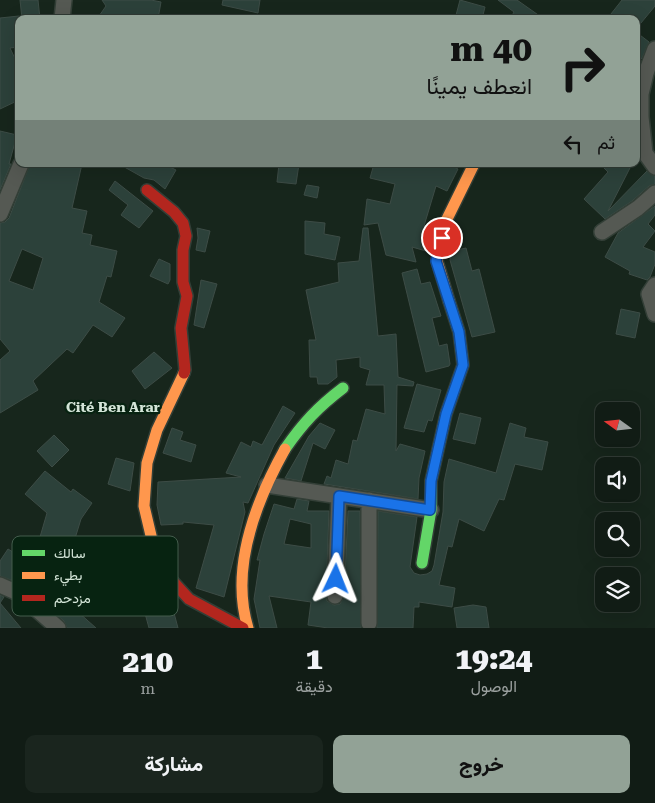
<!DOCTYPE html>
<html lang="ar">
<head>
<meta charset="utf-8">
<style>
	:root { --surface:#111c15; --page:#1a251e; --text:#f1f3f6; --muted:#9ca1a0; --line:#303a34; --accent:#92a296 }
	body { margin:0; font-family:"Roboto Serif",Vazirmatn,serif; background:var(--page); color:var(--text); direction:rtl; height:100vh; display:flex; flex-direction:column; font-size:19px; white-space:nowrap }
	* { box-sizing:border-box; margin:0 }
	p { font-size:16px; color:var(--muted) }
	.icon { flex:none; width:28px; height:28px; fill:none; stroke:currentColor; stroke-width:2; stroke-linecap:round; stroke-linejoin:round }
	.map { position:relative; height:628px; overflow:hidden; direction:ltr }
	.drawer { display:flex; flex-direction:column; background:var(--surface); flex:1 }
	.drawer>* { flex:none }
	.top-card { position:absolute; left:15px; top:15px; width:625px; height:152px; border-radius:10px; box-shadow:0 5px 20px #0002,0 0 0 1px var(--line); direction:rtl; background:#92a296; color:#111; overflow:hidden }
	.needle { width:32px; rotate:285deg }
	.tools { position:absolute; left:595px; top:402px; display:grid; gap:10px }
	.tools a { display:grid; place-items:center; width:45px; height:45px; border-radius:10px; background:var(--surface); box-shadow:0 5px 20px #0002,0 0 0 1px var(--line); font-size:25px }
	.pin { position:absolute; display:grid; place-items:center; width:42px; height:42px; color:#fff; margin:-21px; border:2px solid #fff; border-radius:50%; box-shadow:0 1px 5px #0007 }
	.me { position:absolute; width:55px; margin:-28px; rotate:2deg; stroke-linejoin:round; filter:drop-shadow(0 0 4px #0008) }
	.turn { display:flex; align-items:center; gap:18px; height:105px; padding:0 25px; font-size:22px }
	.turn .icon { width:65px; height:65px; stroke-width:2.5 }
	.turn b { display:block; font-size:35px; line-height:42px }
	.then { display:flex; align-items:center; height:48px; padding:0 25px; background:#0003; gap:10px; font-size:19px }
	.eta { display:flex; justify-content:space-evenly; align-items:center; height:85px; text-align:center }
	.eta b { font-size:30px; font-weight:800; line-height:35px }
	.action { display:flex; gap:10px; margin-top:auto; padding:10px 25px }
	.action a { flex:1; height:58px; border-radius:10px; background:var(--accent); color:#111; font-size:20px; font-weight:800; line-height:58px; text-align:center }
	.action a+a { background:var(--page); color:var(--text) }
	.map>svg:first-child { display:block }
	.building { fill:#2c413a; stroke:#3d4c46; fill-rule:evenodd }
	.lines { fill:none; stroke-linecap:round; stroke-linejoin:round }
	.street-casing { stroke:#333f37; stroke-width:18 }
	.fast-casing { stroke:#333f37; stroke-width:14 }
	.slow-casing { stroke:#333f37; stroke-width:14 }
	.jam-casing { stroke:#333f37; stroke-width:14 }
	.street { stroke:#555953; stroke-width:15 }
	.fast { stroke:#63d668; stroke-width:11 }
	.slow { stroke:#ff974d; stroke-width:11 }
	.jam { stroke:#b3261e; stroke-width:11 }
	.route-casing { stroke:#114b97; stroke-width:12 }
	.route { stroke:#1a73e8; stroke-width:9 }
	.labels { text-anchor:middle; stroke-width:4.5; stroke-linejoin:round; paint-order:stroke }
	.neighbourhood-label { font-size:14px; font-weight:bold; fill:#d4e5d8; stroke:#072311 }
	.key { fill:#072311; stroke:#445d4d; stroke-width:1 }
	.key-label { font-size:14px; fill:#d4e5d8 }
</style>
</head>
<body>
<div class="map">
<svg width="655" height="628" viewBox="0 0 655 628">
	<rect width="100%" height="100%" fill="#17261c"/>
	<!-- building -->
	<path class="building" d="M 20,0 L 38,0 L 40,19 L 22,19 Z
		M 102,0 L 151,0 L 161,2 L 158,19 L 144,19 L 131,16 L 126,19 L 97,19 L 106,6 Z
		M 223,0 L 260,0 L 258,13 L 222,5 Z
		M 460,0 L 485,7 L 482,19 L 455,19 Z
		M 498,0 L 517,0 L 544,19 L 510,19 L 514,12 Z
		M 622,0 L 655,0 L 655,6 L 636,29 L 636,19 L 607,19 Z
		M 19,16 L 19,47 L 10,48 L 19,67 L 19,100 L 0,109 L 0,18 Z
		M 636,32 L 649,42 L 642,58 L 636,64 Z
		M 0,131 L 17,135 L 9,164 L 11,164 L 0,190 Z
		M 30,164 L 82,164 L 72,208 L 87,211 L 82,233 L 92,235 L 90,245 L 117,251 L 111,277 L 107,276 L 99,302 L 125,318 L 112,337 L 93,325 L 73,353 L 67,349 L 33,381 L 38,390 L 0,413 L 0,360 L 10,351 L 0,339 L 0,223 L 5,222 L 9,218 ZM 22,249 L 43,258 L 33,290 L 9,281 Z
		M 119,164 L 164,164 L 176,170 L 165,189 L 154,180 L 144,178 Z
		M 279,164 L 299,164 L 296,184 L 277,182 Z
		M 374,164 L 448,164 L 458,169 L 447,191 L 436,186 L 424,226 L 432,228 L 426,251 L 412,247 L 416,262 L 386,255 L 378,223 L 364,225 L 367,199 L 390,204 L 395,184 L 370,178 Z
		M 600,164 L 632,164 L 608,211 L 647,171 L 655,176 L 655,184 L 649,186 L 632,201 L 605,219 L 584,199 L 608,172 Z
		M 115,181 L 153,211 L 139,228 L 121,215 L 128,205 L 109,190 Z
		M 307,185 L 319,187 L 317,198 L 304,195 Z
		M 655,206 L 655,215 L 648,224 L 655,231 L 643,247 L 655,252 L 655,264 L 650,277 L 647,280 L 629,274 L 630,271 L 605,257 L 618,233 Z
		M 305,221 L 325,223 L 324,234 L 340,237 L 335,260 L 305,254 Z
		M 197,228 L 210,231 L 205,252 L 196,250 L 198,238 Z
		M 363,228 L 368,228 L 378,336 L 396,334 L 398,377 L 414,382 L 413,386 L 397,385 L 396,451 L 400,444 L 425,451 L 419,478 L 418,499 L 324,484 L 327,476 L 331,478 L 336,460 L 348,464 L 353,440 L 357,441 L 366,409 L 385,414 L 384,385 L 366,385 L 370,370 L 360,367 L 360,357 L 336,360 L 337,377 L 328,384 L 318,384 L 317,377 L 310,377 L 309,340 L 316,340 L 306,290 L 339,282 L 338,263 L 359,261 Z
		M 466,248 L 472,271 L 479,269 L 495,332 L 472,337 L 450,260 L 452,251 Z
		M 159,259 L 170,264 L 170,280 L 168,284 L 150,276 Z
		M 417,269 L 421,284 L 430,282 L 441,316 L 432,318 L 439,346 L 447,344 L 450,364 L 449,366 L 426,372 L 402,273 Z
		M 201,280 L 217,284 L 204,328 L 194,325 Z
		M 621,309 L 640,313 L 635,338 L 616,334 Z
		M 154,352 L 172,368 L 145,389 L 132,371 Z
		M 417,384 L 441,390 L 432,421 L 428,420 L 424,432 L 404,428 Z
		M 283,406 L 295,413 L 274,445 L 248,503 L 243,502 L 245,512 L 224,597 L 196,588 L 214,525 L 183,522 L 183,524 L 161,525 L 157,505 L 158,482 L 241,477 L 226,473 L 241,442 L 251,447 L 253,441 L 262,445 Z
		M 460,413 L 481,418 L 475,444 L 453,439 Z
		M 320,423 L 335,430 L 325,449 L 313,443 L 301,481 L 285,478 L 309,436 Z
		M 510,423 L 526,428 L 524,437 L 548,442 L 542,470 L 515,464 L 504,500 L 499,499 L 484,531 L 459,519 L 452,547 L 448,546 L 439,585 L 455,588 L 452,607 L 419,602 L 419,607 L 414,607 L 413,628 L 377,628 L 378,511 L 417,517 L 410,567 L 414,573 L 420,575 L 427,574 L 432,571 L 434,565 L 443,512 L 444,482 L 449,459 L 496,473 Z
		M 172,428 L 183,432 L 180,440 L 196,445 L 191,462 L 163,453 Z
		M 54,435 L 69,450 L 52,467 L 37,451 Z
		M 116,458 L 134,463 L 130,491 L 108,484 Z
		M 45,471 L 71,492 L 73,489 L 92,503 L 81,519 L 69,558 L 112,560 L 110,544 L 133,542 L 128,571 L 39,581 L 38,582 L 67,587 L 83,609 L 78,612 L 96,628 L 67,628 L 64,621 L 44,604 L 36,592 L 33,594 L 26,588 L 17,575 L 14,581 L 0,576 L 0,561 L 8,549 L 34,565 L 48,556 L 47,539 L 40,537 L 47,513 L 25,494 Z
		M 297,499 L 309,501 L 307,511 L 329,511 L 326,596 L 327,601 L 334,605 L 340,604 L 344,596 L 348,511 L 360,511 L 361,628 L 328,628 L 308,625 L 311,602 L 269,596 L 277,628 L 260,628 L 254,599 L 260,560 L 257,560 L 264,534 L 274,504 L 294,509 ZM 290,519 L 311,524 L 311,548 L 284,544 Z
		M 162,590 L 170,598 L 178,628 L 149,628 L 140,595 Z
		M 0,595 L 4,597 L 0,603 L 21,628 L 0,628 Z
		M 473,605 L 486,607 L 489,628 L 457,628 L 454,608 Z"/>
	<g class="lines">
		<defs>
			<path id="street" d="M 62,19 L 64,0
				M 655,49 L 646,73 L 641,94 L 641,117 L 645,153 L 655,167
				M 0,214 L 21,164
				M 602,232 L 638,208 L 655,193
				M 655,285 L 649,294 L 655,314
				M 267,485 L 431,510
				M 369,500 L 369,623
				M 0,585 L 18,593 L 58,628
				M 335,596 L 339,496"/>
			<path id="fast" d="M 285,449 C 303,423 318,407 343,388
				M 422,563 L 431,510 L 431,481 L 446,414 L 463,365 L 459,332 L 449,301"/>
			<path id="slow" d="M 449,301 L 437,261 L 446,221 L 474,164
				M 168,576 L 153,544 L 144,506 L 147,463 L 157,430 L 184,373
				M 248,628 C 230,569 256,501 285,449"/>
			<path id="jam" d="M 147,190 L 174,212 L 183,223 L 186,236 L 183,250 L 183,282 L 187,296 L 181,328 L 185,370 L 184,373
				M 168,576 L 189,599 L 243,628"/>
		</defs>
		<!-- street casing -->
		<use href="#street" class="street-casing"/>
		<!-- fast casing -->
		<use href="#fast" class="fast-casing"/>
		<!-- slow casing -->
		<use href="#slow" class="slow-casing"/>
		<!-- jam casing -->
		<use href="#jam" class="jam-casing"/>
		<!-- street -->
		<use href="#street" class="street"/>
		<!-- fast -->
		<use href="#fast" class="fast"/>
		<!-- slow -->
		<use href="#slow" class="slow"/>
		<!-- jam -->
		<use href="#jam" class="jam"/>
	</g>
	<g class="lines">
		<defs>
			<path id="route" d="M 336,579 L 339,496 L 430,510 L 431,481 L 446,414 L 463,365 L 459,332 L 436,261 L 442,238"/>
		</defs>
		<!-- route casing -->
		<use href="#route" class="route-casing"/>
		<!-- route -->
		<use href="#route" class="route"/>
	</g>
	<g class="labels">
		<!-- neighbourhood labels -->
		<g class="neighbourhood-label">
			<text x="113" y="412">Cité Ben Arar</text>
		</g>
	</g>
	<!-- legend -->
	<rect x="12" y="536" width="166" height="80" rx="8" class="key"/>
	<rect x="22" y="550" width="23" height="6" fill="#63d668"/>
	<rect x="22" y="572" width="23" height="7" fill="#ff974d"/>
	<rect x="22" y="595" width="23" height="6" fill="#b3261e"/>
	<g class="key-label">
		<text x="54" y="558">سالك</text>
		<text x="54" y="580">بطيء</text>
		<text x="54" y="603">مزدحم</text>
	</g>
</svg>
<div class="tools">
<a><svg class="needle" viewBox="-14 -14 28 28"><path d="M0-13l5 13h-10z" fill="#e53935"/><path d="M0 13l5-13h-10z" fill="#9ca1a0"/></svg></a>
<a><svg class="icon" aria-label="sound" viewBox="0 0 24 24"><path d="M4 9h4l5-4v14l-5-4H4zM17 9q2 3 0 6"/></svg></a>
<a><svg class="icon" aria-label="search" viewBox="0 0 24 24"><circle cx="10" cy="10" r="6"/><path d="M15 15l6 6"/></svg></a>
<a><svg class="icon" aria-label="layers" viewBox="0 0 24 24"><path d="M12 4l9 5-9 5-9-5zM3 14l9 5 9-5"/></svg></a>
</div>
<div class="pin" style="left:442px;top:238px;background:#d93025"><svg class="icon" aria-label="arrive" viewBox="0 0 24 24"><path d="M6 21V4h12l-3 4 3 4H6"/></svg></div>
<svg class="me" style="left:336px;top:579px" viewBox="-20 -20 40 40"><path d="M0-17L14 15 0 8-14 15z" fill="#1a73e8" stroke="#fff" stroke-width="4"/></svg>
<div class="top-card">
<div class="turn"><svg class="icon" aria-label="right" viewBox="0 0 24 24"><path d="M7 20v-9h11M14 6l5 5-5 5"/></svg><div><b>40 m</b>انعطف يمينًا</div></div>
<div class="then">ثم<svg class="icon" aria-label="left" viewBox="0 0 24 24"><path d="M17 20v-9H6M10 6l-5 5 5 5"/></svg></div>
</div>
</div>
<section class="drawer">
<div class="eta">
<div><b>19:24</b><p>الوصول</p></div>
<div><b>1</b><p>دقيقة</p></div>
<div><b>210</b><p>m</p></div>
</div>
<div class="action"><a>خروج</a><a>مشاركة</a></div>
</section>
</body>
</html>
